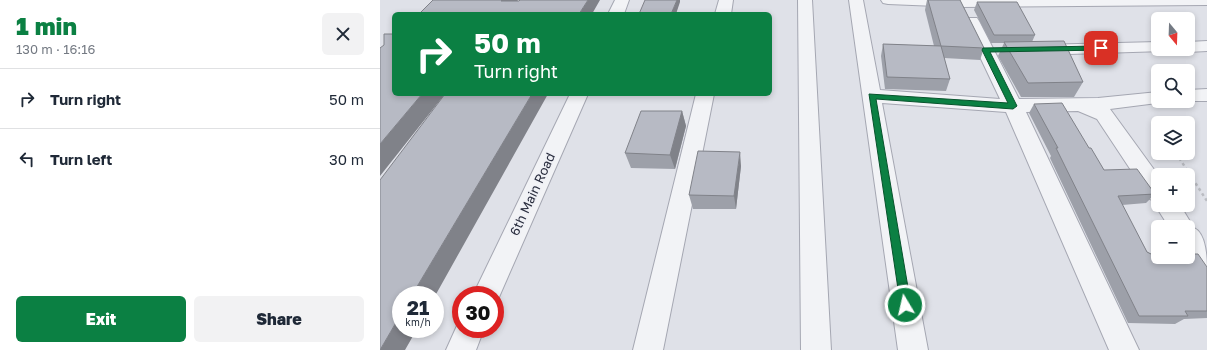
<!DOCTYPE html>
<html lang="en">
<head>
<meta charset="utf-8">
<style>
	:root { --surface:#fff; --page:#f2f2f3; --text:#1f2937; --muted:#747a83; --line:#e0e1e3; --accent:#0b8043 }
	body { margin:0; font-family:"Golos Text",sans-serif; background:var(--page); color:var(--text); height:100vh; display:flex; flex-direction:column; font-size:15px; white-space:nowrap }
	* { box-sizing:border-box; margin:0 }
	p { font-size:13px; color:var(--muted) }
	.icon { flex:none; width:22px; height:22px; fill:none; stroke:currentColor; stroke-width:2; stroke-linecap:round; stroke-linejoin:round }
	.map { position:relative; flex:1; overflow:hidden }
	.details { display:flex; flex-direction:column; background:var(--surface); width:380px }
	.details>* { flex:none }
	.guide { position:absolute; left:12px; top:12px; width:380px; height:84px; border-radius:6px; box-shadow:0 2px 6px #0003; background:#0b8043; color:#fff; overflow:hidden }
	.needle { width:26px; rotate:161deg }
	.buttons { position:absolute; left:771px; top:12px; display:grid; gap:8px }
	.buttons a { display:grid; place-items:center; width:44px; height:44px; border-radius:6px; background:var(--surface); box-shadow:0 2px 6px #0003; font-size:20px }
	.speed { position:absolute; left:12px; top:286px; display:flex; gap:8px; font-size:20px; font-weight:700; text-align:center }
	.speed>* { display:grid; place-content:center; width:52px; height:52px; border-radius:50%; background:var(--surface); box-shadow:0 2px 6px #0003; line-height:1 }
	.speed small { font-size:10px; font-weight:400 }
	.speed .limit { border:6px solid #d22; background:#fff; color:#111 }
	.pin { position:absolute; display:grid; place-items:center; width:34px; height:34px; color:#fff; margin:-17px; border-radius:8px; box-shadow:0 2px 6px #0006 }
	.me { position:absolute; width:44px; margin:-22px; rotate:351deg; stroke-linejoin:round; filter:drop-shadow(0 0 3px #0008) }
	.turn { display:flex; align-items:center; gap:14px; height:84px; padding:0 16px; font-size:18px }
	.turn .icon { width:52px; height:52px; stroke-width:2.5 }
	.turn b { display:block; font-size:28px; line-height:34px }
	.round { display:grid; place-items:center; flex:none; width:42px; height:42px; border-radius:6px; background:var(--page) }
	.head { display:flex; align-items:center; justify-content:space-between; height:68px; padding:0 16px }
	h1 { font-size:24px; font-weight:800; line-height:30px; color:var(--accent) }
	.action { display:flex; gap:8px; margin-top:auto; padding:8px 16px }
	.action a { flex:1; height:46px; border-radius:6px; background:var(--accent); color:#fff; font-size:16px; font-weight:800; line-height:46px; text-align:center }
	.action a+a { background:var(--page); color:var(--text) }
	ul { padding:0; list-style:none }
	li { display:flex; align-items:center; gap:12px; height:60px; padding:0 16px; border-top:1px solid var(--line) }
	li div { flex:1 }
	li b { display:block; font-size:15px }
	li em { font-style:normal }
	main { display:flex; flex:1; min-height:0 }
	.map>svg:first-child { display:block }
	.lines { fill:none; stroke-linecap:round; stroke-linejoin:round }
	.minor-casing { stroke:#a5a7b2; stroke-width:2 }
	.path { stroke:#babcc2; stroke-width:2.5; stroke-dasharray:3 3; stroke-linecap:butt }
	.minor { fill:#f2f3f6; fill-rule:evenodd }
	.wall { fill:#9da0a9 }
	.shaded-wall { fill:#808289 }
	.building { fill:#b7bac4; stroke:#808289 }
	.route { fill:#0b8043; stroke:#07532c }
	.labels { text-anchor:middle; stroke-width:3; stroke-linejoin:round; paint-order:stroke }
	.street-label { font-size:13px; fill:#292d3e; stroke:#eff0f5 }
</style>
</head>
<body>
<main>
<section class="details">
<div class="head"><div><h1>1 min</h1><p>130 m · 16:16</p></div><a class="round"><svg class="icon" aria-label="close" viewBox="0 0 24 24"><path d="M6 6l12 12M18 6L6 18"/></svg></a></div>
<ul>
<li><svg class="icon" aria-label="right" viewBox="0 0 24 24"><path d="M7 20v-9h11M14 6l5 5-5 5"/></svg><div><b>Turn right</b></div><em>50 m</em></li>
<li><svg class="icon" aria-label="left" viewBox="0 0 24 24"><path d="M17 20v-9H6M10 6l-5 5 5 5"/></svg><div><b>Turn left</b></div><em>30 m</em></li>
</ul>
<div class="action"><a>Exit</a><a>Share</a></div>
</section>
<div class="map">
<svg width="827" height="350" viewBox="0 0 827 350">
	<rect width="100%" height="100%" fill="#dfe1e8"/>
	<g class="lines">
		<defs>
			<path id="minor" d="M 235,0 L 249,0 L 244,14 L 228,14 Z
				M 339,0 L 353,0 L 351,14 L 335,14 Z
				M 418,0 L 432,0 L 451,350 L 421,350 Z
				M 469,0 L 483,0 L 500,90 L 620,99 L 583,21 L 585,18 L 597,18 L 599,21 L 639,99 L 718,98 L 778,92 L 778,101 L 786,101 L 785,102 L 730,109 L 778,175 L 778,205 L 800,205 L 814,228 C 827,234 827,260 827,274 C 804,266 808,247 808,227 L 789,227 L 775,205 L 777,202 L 770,199 L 717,119 L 698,111 L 646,112 L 759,350 L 729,350 L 626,112 L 502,103 L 548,350 L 518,350 Z
				M 501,0 L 827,0 L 827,5 L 581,7 L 508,4 L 503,3 Z
				M 827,41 L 827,51 L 808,52 L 801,49 L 808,49 L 808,42 Z
				M 778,42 L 778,49 L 785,49 L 784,51 L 658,55 L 652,54 L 650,50 L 652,46 L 658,45 Z
				M 827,89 L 827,101 L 804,101 L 808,101 L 808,90 Z
				M 190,94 L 208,94 L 116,304 L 115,295 L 93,295 Z
				M 316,94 L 334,94 L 283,350 L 253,350 Z
				M 80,319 L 81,329 L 104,329 L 96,350 L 66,350 Z"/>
		</defs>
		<!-- minor casing -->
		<use href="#minor" class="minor-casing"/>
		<!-- path -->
		<path class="path" d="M 796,153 L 827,201"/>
		<!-- minor -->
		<use href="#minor" class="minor"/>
	</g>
	<!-- wall -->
	<path class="wall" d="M 547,0 L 580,0 L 604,48 L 600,60 L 564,58 L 570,79 L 566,91 L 505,89 L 501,56 L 503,44 L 554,46 L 545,10 Z
		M 597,2 L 655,35 L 652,42 L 703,82 L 694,97 L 641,97 L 618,56 L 624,43 L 611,43 L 594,10 Z
		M 654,104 L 709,148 L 724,170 L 775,194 L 766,203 L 742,205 L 767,252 L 771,254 L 827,267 L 827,318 L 804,319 L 795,324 L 748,323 L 670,158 L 671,156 L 649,113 Z
		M 302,111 L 306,126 L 295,169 L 251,168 L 245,153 Z
		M 361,166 L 356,209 L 313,209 L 309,195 Z"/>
	<!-- shaded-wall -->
	<path class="shaded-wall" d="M 122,0 L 138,0 L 129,14 L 121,1 Z
		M 208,0 L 220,0 L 212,14 L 199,14 Z
		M 297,0 L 300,0 L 300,2 L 296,14 L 291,14 Z
		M 42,94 L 65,94 L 0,176 L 0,144 Z
		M 152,94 L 168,94 L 55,296 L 55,295 L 32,295 Z
		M 302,111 L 306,126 L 295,169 L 290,155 Z
		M 360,152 L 361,166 L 356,209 L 354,196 Z
		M 21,314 L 21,329 L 37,329 L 25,350 L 0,350 Z"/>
	<!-- building -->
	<path class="building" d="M 53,0 L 122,0 L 121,1 L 139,1 L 140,0 L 208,0 L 199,14 L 39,14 Z
		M 265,0 L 297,0 L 291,14 L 259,14 Z
		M 548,0 L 580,0 L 604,48 L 561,46 L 570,79 L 507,77 L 503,44 L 561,46 Z
		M 597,2 L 637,2 L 655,35 L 614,35 Z
		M 4,34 L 14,34 L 14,94 L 42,94 L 0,144 L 0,48 L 4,45 Z
		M 684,41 L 703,82 L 648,83 L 624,42 Z
		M 65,94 L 152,94 L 32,295 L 21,295 L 21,314 L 0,350 L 0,180 Z
		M 682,103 L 709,148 L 711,148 L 724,170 L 757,169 L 775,194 L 738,196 L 767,252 L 771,254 L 778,254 L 778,257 L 808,257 L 808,254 L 818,254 L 827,267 L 827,311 L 805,311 L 808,316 L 759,316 L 676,148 L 678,148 L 654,104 Z
		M 261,111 L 302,111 L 290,155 L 245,153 Z
		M 318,151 L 360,152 L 354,196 L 309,195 Z"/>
	<!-- route -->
	<path class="route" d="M 721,46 L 723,47 L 723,50 L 610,52 L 637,106 L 633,109 L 496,99 L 531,305 L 529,309 L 525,311 L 521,309 L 489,94 L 628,103 L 602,50 L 603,48 Z"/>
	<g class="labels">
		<!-- street labels -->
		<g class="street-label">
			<text transform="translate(152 194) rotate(-65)" y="5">6th Main Road</text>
		</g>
	</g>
</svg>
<div class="buttons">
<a><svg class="needle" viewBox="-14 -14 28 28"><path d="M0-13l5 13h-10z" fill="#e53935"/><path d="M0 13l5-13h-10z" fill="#747a83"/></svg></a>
<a><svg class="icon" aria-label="search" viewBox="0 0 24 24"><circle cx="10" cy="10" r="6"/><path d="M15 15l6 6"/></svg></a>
<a><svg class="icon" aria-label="layers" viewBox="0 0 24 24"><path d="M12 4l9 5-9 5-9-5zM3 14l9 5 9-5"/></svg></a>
<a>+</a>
<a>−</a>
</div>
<div class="speed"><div>21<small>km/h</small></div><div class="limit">30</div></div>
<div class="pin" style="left:721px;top:48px;background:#d93025"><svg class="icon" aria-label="arrive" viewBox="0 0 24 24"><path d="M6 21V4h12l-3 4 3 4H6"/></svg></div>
<svg class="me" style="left:525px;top:305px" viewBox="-20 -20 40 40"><circle r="17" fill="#0b8043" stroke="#fff" stroke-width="3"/><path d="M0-11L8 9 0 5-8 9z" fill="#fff"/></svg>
<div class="guide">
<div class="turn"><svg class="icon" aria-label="right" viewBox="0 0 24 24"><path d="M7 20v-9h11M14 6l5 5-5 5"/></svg><div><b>50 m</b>Turn right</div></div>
</div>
</div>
</main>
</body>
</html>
